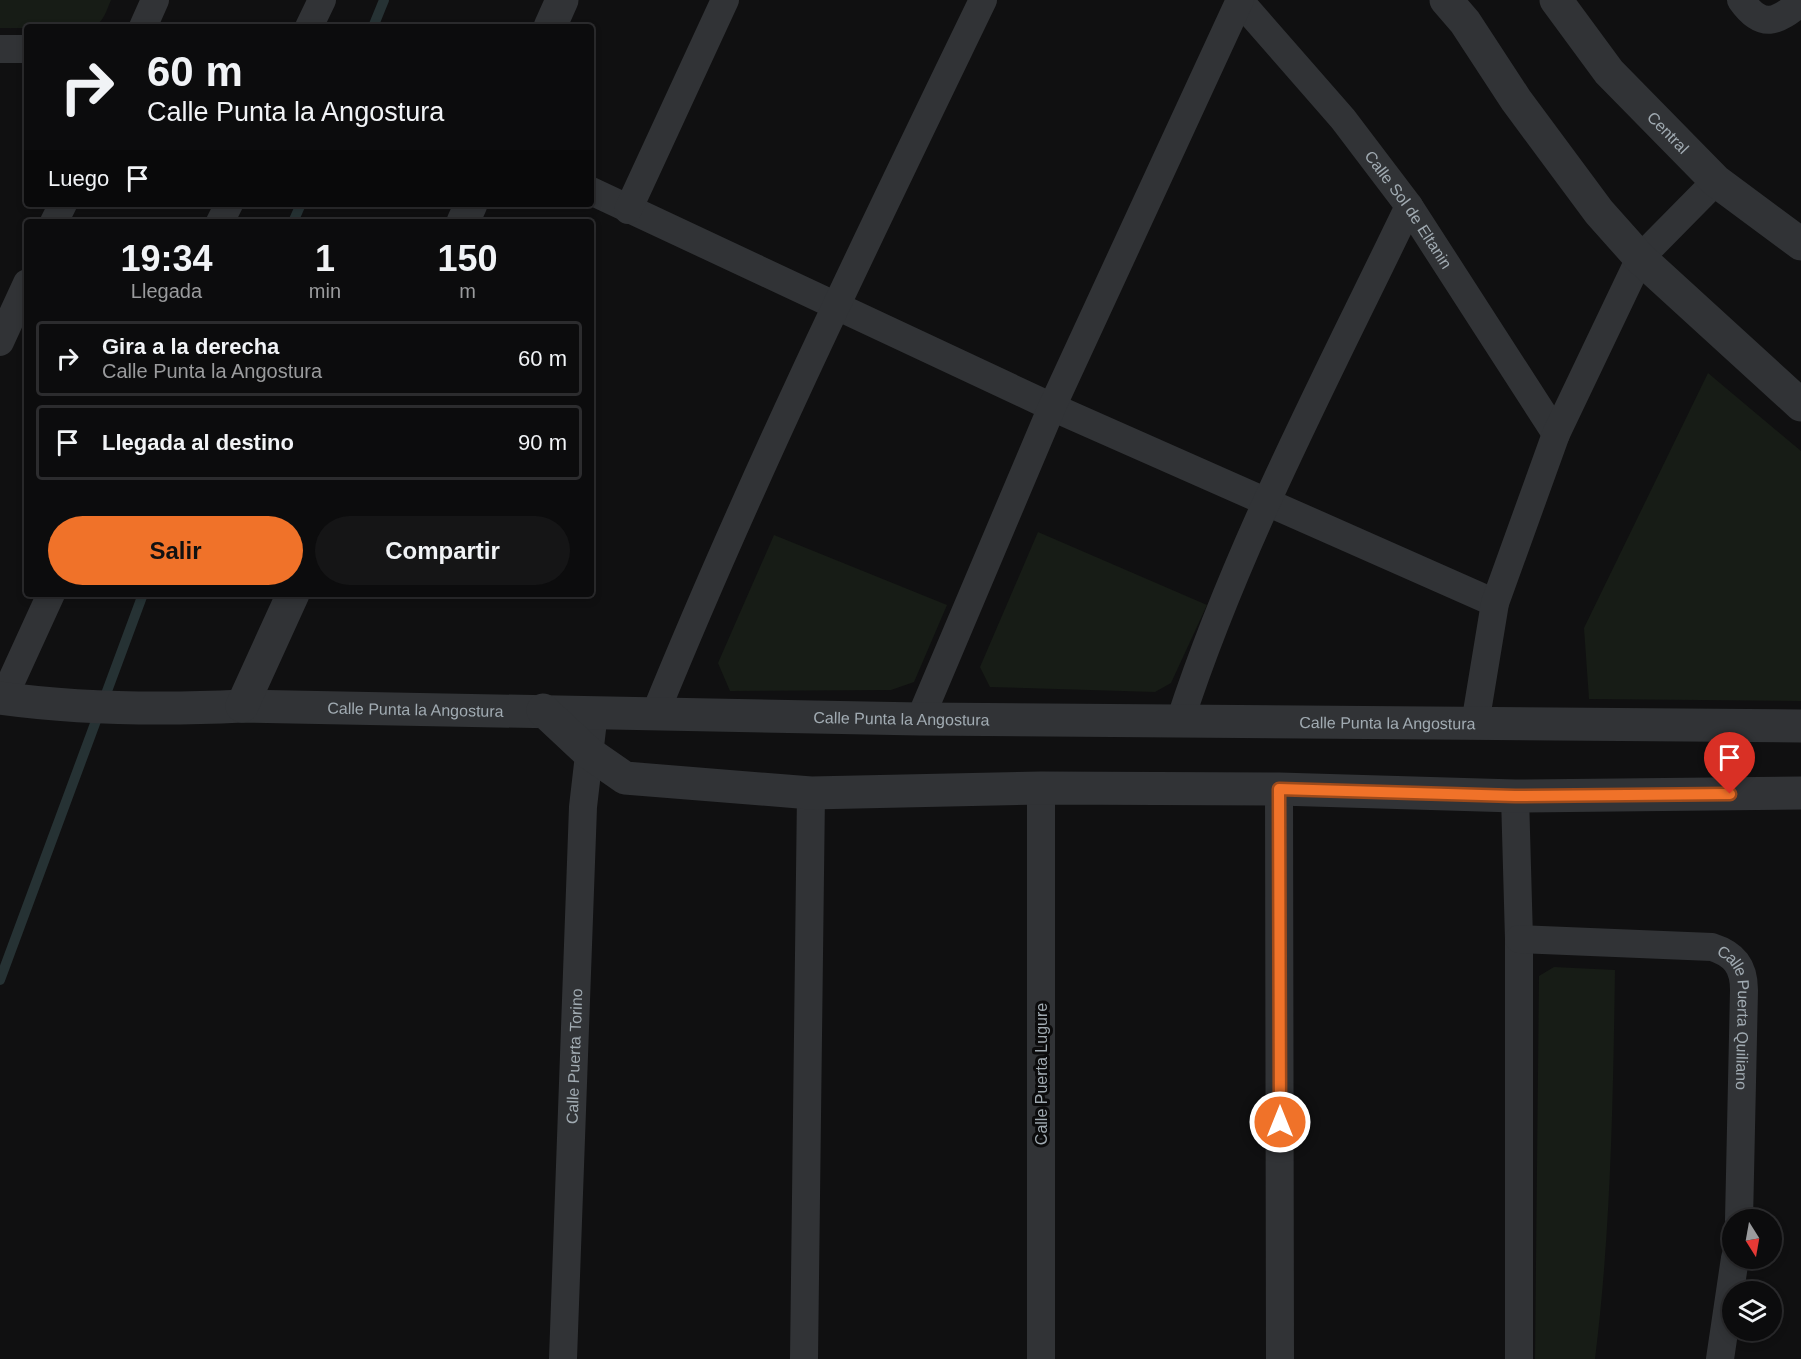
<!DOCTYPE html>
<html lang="es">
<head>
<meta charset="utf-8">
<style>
	:root { --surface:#0c0c0d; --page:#151516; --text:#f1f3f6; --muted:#9a9b9d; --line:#2c2c2e; --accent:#f07229 }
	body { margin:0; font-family:Helvetica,sans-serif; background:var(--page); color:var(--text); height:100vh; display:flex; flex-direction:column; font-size:22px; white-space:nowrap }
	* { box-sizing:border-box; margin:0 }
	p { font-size:20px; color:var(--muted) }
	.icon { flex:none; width:33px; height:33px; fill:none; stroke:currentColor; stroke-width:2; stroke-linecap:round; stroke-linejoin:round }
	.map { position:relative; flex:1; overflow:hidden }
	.details { position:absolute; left:24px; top:219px; width:570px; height:378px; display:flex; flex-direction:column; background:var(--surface); border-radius:6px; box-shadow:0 3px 9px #0003,0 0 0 2px var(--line) }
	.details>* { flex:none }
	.guide { position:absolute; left:24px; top:24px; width:570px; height:183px; border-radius:6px; box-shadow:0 3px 9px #0003,0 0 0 2px var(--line); background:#0c0c0d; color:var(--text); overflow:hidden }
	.needle { width:39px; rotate:169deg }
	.fabs { position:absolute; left:1722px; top:1209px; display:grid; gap:12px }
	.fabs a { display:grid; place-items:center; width:60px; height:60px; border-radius:50%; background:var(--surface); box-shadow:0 3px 9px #0003,0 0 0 2px var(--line); font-size:30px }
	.pin { position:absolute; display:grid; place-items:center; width:51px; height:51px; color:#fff; margin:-62px -26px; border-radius:50% 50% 50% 0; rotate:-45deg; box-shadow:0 0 6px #0007 }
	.pin .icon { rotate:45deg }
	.me { position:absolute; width:66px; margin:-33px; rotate:0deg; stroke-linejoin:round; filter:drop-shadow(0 0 4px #0008) }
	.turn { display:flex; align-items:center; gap:21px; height:126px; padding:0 24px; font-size:27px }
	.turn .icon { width:78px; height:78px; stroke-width:2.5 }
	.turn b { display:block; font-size:42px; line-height:51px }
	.then { display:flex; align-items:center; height:57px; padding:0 24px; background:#0003; gap:12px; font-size:22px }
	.eta { display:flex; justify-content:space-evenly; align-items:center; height:102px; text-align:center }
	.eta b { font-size:36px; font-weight:600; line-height:42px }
	.primary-button { display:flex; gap:12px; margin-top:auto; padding:12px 24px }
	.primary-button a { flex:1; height:69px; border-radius:36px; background:var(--accent); color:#111; font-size:24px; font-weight:600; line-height:69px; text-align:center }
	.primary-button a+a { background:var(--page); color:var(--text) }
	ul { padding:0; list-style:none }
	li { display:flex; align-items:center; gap:18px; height:75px; margin:0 12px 9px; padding:0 12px; border:3px solid var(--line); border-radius:6px }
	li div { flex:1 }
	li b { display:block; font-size:22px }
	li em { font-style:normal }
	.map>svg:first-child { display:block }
	.green { fill:#171c16 }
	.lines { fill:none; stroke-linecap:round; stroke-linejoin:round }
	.stream { stroke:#263234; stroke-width:10 }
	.minor { stroke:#313336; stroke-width:28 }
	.tertiary { stroke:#313336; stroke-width:33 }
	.route-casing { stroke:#9c4a1b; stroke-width:15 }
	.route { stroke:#f07229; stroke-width:10 }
	.labels { text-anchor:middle; stroke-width:6; stroke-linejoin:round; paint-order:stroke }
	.street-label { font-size:16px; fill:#a1abb2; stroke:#0b0b0c }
</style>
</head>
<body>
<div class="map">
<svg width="1801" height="1359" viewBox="0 0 1801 1359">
	<rect width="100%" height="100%" fill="#101011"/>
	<!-- green -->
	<path class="green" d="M 0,0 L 111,0 C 107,9 104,22 93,27 C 84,30 15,28 0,28 Z
		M 1708,373 L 1801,451 L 1801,701 L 1589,699 L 1584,628 Z
		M 1038,532 L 1207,605 L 1171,683 L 1155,692 L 990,687 L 980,667 Z
		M 774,535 L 947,605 L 914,682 L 891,690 L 730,691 L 718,663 Z
		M 1554,967 L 1615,970 C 1613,1101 1611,1230 1595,1359 L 1535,1359 L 1539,976 Z"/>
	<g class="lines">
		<!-- stream -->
		<path class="stream" d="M 373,27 L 384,0
			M 293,222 L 301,204
			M 0,980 L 143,594"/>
		<!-- minor -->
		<g class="minor">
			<path id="s1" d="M 1239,0 L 1343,119 L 1409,206 L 1556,434"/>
			<path d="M 1741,0 C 1762,30 1777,22 1801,2"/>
			<path d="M 143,27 L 155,0"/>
			<path d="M 309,27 L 322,0"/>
			<path d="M 0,49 L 27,49"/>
			<path d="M 591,191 L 1052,407 L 1495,603"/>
			<path d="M 628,210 L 725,0"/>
			<path d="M 54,222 L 63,204"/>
			<path d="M 220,222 L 229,204"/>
			<path d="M 0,342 L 27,283"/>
			<path d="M 3,699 L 51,594"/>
			<path d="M 655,714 C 754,471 869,236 983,0"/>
			<path d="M 920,719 L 1052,407 L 1240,0"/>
			<path d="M 1180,721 C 1238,543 1328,375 1409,206"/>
			<path d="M 1475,724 L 1495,603 L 1556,434 L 1640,258 L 1716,181"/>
			<path d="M 1279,789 L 1280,1359"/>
			<path d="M 1515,796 L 1519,939 L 1519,1359"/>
			<path id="s2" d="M 1519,939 L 1712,947 C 1734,954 1744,966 1744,990 L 1739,1220"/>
			<path id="s3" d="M 563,1359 L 583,807 L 594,712"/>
			<path d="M 804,1359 L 811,793"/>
			<path d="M 1041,1359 L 1041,788"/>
			<path d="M 1720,1359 L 1735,1258"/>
		</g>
		<!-- tertiary -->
		<g class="tertiary">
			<path d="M 1446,0 L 1465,22 L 1516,100 L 1599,212 L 1640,258 L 1801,405"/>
			<path id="s4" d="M 1556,0 L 1609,72 L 1716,181 L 1801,244"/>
			<path d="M 550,27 L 562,0"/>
			<path d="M 463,222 L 471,204"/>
			<path id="s5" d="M 0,698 C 80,709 162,710 242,706 L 920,719 L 1801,726"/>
			<path d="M 242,706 L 293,594"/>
			<path d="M 543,710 L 589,753 L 625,778 L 811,793 L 1041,788 L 1279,789 L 1515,796 L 1801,793"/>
		</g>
	</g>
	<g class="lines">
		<defs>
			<path id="route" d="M 1280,1122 L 1279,789 L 1515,796 L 1730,794"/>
		</defs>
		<!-- route casing -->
		<use href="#route" class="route-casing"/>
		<!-- route -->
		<use href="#route" class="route"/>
	</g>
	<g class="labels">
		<!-- street labels -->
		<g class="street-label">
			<text dy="6" stroke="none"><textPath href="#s4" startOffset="174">Central</textPath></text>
			<text dy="6" stroke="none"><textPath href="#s1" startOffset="270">Calle Sol de Eltanin</textPath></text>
			<text dy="6" stroke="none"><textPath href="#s5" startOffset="416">Calle Punta la Angostura</textPath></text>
			<text dy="6" stroke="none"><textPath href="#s5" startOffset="902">Calle Punta la Angostura</textPath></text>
			<text dy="6" stroke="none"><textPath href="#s5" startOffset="1388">Calle Punta la Angostura</textPath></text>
			<text dy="6" stroke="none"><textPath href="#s2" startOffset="276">Calle Puerta Quiliano</textPath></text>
			<text dy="6" stroke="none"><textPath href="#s3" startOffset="303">Calle Puerta Torino</textPath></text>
			<text transform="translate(1041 1074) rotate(-90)" y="6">Calle Puerta Lugure</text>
		</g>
	</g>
</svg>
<div class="fabs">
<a><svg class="needle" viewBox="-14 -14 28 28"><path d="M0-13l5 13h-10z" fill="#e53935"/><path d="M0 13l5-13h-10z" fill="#9a9b9d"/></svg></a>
<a><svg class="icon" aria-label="layers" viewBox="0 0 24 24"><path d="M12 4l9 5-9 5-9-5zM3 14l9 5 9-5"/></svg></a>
</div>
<div class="pin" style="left:1730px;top:794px;background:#d93025"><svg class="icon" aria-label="arrive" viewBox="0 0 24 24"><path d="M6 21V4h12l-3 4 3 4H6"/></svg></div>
<svg class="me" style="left:1280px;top:1122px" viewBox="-20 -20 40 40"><circle r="17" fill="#f07229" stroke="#fff" stroke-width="3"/><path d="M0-11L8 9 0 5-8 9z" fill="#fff"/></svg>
<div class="guide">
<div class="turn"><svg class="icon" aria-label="right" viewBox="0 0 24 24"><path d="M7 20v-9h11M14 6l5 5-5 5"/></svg><div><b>60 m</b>Calle Punta la Angostura</div></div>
<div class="then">Luego<svg class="icon" aria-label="arrive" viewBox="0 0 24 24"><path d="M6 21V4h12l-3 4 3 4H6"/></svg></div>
</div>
<section class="details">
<div class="eta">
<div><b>19:34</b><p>Llegada</p></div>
<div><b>1</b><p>min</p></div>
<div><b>150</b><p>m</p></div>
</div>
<ul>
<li><svg class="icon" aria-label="right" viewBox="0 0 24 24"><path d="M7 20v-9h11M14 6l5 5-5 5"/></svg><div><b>Gira a la derecha</b><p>Calle Punta la Angostura</p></div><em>60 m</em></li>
<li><svg class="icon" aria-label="arrive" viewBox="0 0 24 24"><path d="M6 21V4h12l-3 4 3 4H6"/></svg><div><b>Llegada al destino</b></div><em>90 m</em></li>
</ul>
<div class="primary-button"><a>Salir</a><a>Compartir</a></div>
</section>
</div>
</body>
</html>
